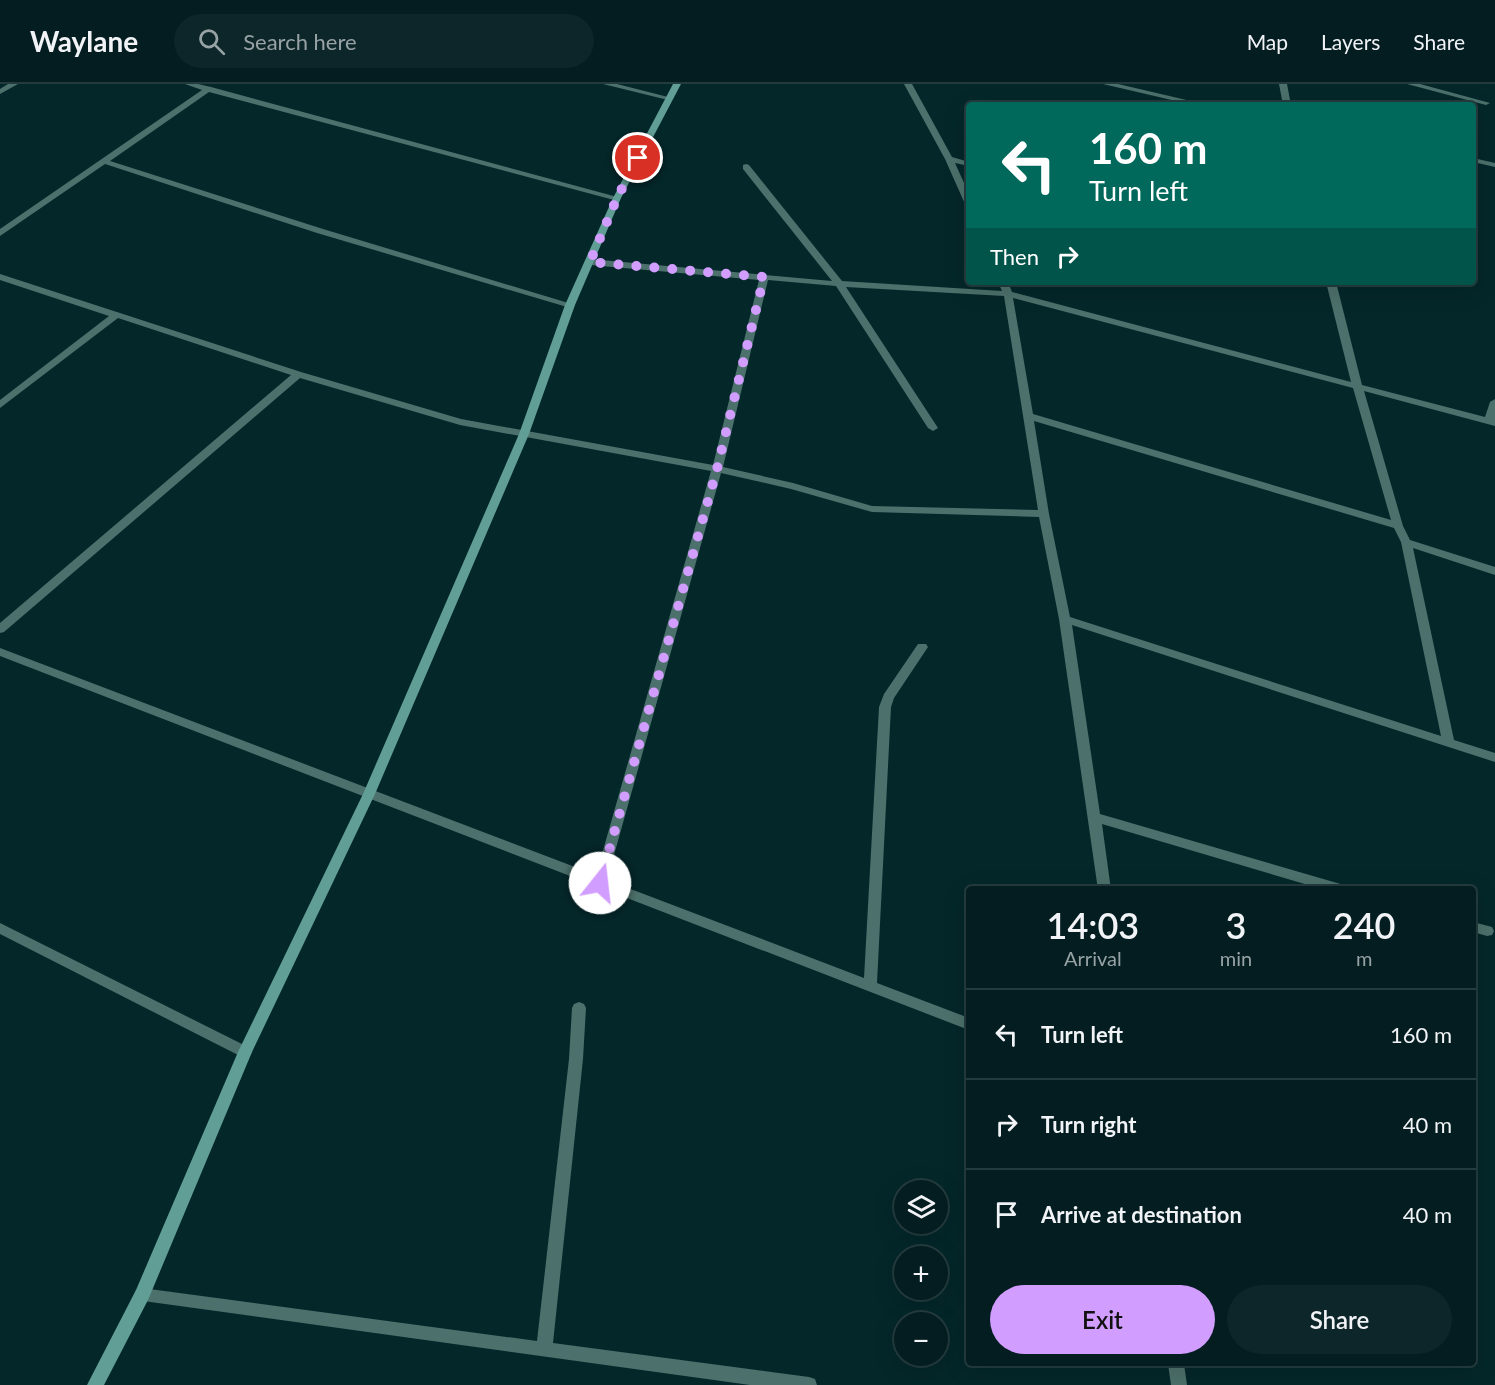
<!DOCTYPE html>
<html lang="en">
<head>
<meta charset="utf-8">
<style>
	:root { --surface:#031d20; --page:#0d2629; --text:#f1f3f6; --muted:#97a2a5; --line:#243b3e; --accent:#d19dfe }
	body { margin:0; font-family:Lato,sans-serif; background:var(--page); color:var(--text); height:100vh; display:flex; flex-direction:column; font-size:22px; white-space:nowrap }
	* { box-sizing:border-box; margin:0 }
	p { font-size:20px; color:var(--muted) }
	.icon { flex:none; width:33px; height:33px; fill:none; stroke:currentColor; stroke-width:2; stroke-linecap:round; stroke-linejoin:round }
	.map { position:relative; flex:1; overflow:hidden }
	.drawer { position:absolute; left:966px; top:802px; width:510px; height:480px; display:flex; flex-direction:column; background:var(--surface); border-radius:6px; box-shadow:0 6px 24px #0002,0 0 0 2px var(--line) }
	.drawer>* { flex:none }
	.top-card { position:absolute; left:966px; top:18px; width:510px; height:183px; border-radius:6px; box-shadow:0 6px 24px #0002,0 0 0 2px var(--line); background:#00695c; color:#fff; overflow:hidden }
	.fabs { position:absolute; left:894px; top:1096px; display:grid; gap:12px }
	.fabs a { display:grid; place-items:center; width:54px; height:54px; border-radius:50%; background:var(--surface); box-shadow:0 6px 24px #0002,0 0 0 2px var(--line); font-size:30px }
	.pin { position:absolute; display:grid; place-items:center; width:51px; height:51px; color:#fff; margin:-26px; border:3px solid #fff; border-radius:50%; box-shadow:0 2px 6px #0007 }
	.me { position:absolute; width:66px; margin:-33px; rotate:16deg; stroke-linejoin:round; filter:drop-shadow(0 0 4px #0008) }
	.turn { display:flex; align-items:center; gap:21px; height:126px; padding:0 24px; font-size:27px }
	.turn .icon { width:78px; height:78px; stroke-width:2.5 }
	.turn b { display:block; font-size:42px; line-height:51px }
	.then { display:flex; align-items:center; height:57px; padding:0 24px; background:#0003; gap:12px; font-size:22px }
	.eta { display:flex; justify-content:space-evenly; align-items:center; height:102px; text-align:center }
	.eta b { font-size:36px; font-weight:600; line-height:42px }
	.button { display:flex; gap:12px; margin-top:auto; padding:12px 24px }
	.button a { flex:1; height:69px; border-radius:36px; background:var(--accent); color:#111; font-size:24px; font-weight:600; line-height:69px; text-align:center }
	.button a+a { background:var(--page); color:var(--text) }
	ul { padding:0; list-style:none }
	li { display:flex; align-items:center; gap:18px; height:90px; padding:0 24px; border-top:2px solid var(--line) }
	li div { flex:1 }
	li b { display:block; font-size:22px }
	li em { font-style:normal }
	header { display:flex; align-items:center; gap:36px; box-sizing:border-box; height:84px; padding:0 30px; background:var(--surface); border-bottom:2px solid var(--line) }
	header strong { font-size:28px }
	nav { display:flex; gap:33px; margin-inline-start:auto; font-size:21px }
	.search { width:420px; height:54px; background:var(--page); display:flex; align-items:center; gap:15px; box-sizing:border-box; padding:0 21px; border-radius:33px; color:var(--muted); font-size:22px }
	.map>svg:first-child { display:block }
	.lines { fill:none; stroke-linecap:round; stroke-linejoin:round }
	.street { fill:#4c706b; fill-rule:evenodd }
	.secondary { fill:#619e95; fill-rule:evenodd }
	.route { stroke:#d19dfe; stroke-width:10; stroke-dasharray:0 18 }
</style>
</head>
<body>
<header>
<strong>Waylane</strong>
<div class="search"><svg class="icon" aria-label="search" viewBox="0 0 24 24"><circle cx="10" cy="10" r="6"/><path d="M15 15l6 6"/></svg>Search here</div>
<nav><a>Map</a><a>Layers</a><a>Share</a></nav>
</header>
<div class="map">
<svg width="1495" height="1301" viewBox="0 0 1495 1301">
	<rect width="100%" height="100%" fill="#04272a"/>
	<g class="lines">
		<!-- street -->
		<path class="street" d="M 8,0 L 18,0 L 0,10 L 0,5 Z
			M 185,0 L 198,0 L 211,3 L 621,114 L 614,116 L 209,8 L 110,77 L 323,145 L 575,221 L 570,224 L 567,223 L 317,149 L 105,80 L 0,152 L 0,145 L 202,6 Z
			M 603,0 L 617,0 L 672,14 L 668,16 Z
			M 904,0 L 912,0 L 952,73 L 969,78 L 969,82 L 955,79 L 969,110 L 969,123 L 965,120 L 945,75 Z
			M 1103,0 L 1118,0 L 1208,21 L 1193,21 Z
			M 1279,0 L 1287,0 L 1291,21 L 1283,21 Z
			M 1407,0 L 1420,0 L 1490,19 L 1486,21 Z
			M 1473,74 L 1495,79 L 1495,83 L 1473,78 Z
			M 746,80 L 749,81 L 842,197 L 1002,207 L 998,198 L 1008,198 L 1012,208 L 1351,298 L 1326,198 L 1336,198 L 1362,301 L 1485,333 L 1490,318 L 1495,315 L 1495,342 L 1364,307 L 1403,442 L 1410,456 L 1495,483 L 1495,491 L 1413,464 L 1454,656 L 1495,669 L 1495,678 L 1072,541 L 1100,730 L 1344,801 L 1349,802 L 1350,806 L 1325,806 L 1102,740 L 1111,806 L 1098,806 L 1059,535 L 1039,433 L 872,428 L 791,405 L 721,389 L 607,796 L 864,894 L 879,623 L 884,610 L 918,560 L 926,560 L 928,563 L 894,614 L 891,623 L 877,899 L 969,934 L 969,946 L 0,572 L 0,564 L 596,791 L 711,387 L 460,341 L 300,294 L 4,548 L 0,549 L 0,539 L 291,291 L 118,234 L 0,324 L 0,316 L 109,232 L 0,196 L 0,190 L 301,288 L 461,335 L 713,381 L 759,196 L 590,181 L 586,178 L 590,175 L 832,197 L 743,85 L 743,81 ZM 768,196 L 836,202 L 928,344 L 933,347 L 938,344 L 846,203 L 1004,212 L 1038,426 L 872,422 L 793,399 L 723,383 ZM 1013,214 L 1353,304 L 1391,436 L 1033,330 ZM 1034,337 L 1394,444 L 1401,458 L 1441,652 L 1070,533 L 1049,430 Z
			M 1473,838 L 1492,843 L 1494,847 L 1492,851 L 1487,852 L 1473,848 Z
			M 0,839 L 250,964 L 252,968 L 250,972 L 245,974 L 240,972 L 0,850 Z
			M 579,918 L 584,920 L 586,924 L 583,975 L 553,1259 L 809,1293 L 815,1295 L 817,1301 L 750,1301 L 136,1216 L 134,1211 L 136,1206 L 142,1204 L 537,1257 L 569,975 L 572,924 L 574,920 Z
			M 1168,1280 L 1184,1280 L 1187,1301 L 1171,1301 Z"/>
		<!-- secondary -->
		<path class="secondary" d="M 673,0 L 681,0 L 621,114 L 575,221 L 529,350 L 375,710 L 252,968 L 148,1216 L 104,1301 L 87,1301 L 136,1206 L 238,968 L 363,710 L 519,350 L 565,221 L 613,114 Z"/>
	</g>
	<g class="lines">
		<!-- route -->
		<path class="route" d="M 600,799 L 717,385 L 764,193 L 590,178 L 617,114 L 638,74"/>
	</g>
</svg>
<div class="fabs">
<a><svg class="icon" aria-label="layers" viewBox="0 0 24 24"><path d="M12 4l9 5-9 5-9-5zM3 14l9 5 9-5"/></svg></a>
<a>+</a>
<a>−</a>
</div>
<div class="pin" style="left:638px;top:74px;background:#d93025"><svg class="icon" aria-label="arrive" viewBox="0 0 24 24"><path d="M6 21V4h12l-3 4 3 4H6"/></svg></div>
<svg class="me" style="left:600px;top:799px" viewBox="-20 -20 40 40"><circle r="19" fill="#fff"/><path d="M0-13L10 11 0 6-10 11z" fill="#d19dfe"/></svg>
<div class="top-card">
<div class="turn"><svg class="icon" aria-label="left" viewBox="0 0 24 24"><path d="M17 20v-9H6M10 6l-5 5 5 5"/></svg><div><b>160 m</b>Turn left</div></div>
<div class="then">Then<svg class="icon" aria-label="right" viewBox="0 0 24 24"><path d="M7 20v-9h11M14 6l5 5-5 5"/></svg></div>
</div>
<section class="drawer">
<div class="eta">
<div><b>14:03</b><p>Arrival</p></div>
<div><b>3</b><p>min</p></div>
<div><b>240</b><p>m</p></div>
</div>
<ul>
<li><svg class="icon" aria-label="left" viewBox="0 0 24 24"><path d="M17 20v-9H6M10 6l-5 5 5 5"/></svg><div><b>Turn left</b></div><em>160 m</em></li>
<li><svg class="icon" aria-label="right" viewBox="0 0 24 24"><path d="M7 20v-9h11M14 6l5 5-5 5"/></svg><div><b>Turn right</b></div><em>40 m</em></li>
<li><svg class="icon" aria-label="arrive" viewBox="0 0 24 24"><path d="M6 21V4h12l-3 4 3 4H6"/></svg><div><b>Arrive at destination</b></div><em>40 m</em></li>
</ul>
<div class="button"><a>Exit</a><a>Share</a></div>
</section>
</div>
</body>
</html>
